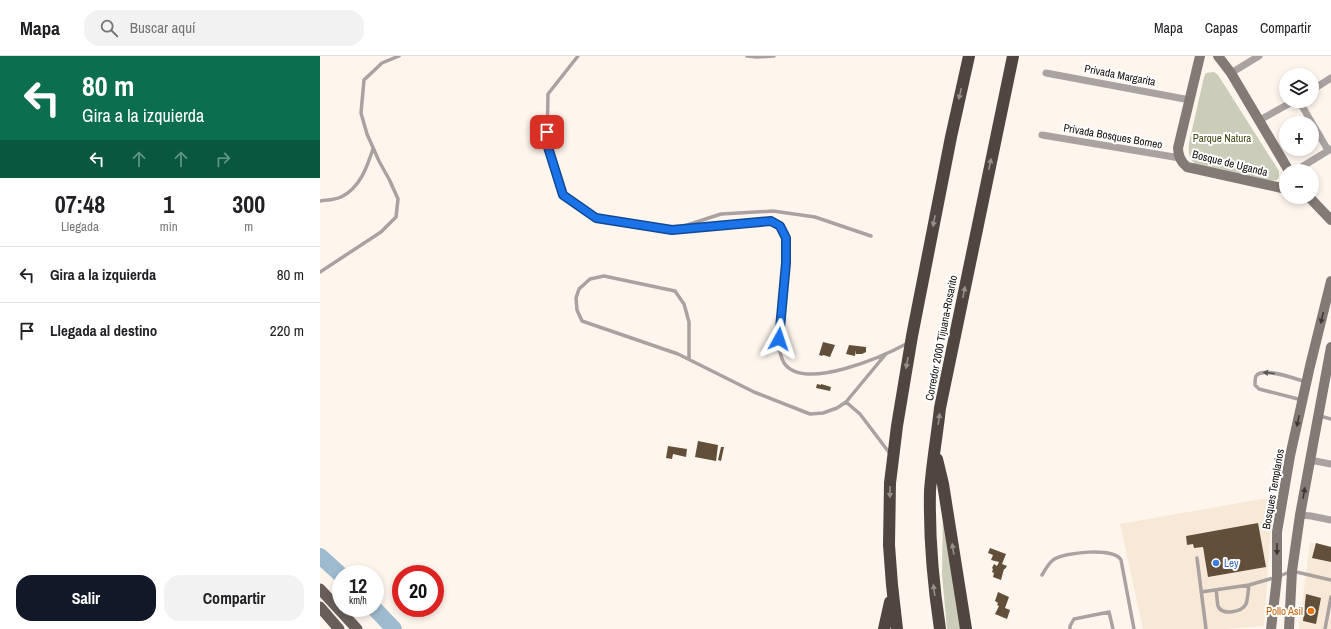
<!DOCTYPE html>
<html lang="es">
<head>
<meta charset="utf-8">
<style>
	:root { --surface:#fff; --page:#f2f2f2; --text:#202124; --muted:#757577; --line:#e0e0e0; --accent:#111827 }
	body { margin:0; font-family:"Archivo Narrow",sans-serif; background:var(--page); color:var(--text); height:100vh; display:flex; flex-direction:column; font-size:15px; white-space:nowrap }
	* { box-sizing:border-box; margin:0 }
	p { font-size:13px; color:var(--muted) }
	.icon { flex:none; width:22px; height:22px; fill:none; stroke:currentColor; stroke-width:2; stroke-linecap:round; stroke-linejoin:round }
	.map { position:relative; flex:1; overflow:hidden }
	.panel { display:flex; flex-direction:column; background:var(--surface); width:320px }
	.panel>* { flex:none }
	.top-card { background:#0b6e4f; color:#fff; overflow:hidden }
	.controls { position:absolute; left:959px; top:12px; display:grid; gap:8px }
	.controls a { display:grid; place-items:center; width:40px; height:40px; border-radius:50%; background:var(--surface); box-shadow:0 2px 6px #0003; font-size:20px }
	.speed { position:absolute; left:12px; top:509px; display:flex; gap:8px; font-size:20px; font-weight:700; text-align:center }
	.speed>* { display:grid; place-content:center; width:52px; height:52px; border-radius:50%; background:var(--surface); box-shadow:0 2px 6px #0003; line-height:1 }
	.speed small { font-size:10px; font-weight:400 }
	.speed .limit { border:6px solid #d22; background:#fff; color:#111 }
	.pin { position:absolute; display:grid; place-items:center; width:34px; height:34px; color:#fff; margin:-17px; border-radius:8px; box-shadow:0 2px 6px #0006 }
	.me { position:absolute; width:44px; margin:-22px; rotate:5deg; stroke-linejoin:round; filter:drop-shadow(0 0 3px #0008) }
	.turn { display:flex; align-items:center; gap:14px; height:84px; padding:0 16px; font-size:18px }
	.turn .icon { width:52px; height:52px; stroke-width:2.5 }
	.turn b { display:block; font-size:28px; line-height:34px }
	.lanes { display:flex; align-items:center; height:38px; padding:0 16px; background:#0003; justify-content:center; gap:20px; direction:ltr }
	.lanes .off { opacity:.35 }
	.eta { display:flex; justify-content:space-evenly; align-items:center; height:68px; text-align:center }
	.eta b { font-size:24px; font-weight:700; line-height:28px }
	.cta { display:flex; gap:8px; margin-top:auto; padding:8px 16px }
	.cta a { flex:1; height:46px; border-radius:16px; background:var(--accent); color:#fff; font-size:16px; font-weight:700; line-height:46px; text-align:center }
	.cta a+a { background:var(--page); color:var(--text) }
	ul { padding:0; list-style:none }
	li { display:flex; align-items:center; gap:12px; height:56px; padding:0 16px; border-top:1px solid var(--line) }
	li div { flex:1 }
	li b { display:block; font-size:15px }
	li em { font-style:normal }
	header { display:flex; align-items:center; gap:24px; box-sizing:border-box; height:56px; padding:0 20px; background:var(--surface); border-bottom:1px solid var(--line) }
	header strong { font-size:19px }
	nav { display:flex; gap:22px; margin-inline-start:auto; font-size:14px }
	.search { width:280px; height:36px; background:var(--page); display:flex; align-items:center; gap:10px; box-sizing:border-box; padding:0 14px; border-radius:16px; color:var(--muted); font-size:15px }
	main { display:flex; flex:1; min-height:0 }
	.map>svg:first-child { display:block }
	.built { fill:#f7e8d7 }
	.green { fill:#cbcdba }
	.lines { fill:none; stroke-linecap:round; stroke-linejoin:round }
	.river { stroke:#9ebace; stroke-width:16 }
	.building { fill:#614f39 }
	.lane { stroke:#a9a2a0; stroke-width:3.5 }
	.street { stroke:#a9a2a0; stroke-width:7 }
	.secondary { stroke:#837a76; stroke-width:10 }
	.primary { stroke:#685d59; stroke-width:11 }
	.highway { stroke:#514540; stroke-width:12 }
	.oneway { fill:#978f8c }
	.oneway2 { fill:#3d3834 }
	.oneway3 { fill:#5c5754 }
	.route-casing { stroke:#114b97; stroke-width:10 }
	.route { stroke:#1a73e8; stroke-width:7 }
	.shop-dot { fill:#3f7fe0; stroke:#fff; stroke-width:1.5 }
	.food-dot { fill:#e8710a; stroke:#fff; stroke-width:1.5 }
	.labels { text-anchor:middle; stroke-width:4; stroke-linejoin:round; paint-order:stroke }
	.street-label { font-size:11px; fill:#0f0c08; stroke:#fff }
	.park-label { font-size:11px; fill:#474a17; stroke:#fff }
	.shop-label { font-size:11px; fill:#366cbe; stroke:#fff; text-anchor:start }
	.food-label { font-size:11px; fill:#c56008; stroke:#fff; text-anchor:end }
</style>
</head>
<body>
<header>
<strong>Mapa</strong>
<div class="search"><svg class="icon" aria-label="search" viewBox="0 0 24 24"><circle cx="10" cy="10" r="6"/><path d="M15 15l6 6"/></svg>Buscar aquí</div>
<nav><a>Mapa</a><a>Capas</a><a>Compartir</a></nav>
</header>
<main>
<section class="panel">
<div class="top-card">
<div class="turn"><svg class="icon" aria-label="left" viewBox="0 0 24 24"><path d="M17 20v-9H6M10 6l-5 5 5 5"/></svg><div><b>80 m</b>Gira a la izquierda</div></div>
<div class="lanes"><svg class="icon" aria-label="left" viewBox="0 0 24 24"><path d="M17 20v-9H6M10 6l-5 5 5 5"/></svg><svg class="icon off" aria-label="ahead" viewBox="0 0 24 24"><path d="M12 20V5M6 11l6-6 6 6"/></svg><svg class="icon off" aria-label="ahead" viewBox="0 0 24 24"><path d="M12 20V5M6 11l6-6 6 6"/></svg><svg class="icon off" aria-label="right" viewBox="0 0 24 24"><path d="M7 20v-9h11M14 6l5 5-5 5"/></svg></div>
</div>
<div class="eta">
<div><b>07:48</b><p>Llegada</p></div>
<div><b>1</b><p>min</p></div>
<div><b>300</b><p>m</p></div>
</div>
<ul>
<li><svg class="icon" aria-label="left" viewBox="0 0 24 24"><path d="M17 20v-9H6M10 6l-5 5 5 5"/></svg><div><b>Gira a la izquierda</b></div><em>80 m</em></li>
<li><svg class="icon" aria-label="arrive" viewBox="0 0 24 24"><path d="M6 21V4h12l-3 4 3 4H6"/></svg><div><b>Llegada al destino</b></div><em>220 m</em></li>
</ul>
<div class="cta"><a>Salir</a><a>Compartir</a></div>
</section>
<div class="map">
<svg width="1011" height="573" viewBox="0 0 1011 573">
	<rect width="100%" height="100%" fill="#fef6ed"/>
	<!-- built -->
	<path class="built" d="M 953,441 L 944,570 L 905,573 L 823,573 L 800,468 Z
		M 990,486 L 1011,491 L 1011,573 L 979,573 Z"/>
	<!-- green -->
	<path class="green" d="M 894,16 L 898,19 L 959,115 L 959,120 L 957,124 L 951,125 L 876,109 C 869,102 868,97 869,87 L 884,21 L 886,17 Z
		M 623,450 L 644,573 L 627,573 L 622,519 Z"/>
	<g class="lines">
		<!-- river -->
		<path class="river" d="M 0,500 L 21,519
			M 54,552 L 74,573"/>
	</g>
	<!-- building -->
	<path class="building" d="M 503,286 L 515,289 L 510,301 L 503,299 L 502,300 L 499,299 Z
		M 529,289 L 546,291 L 546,296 L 542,298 L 536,298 L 536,294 L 535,300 L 526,298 Z
		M 497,328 L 501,329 L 501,328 L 511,331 L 510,335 L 496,332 Z
		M 378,385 L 398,389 L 396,405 L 375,401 Z
		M 348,390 L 367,393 L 366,401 L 353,398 L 352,403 L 346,402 Z
		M 401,391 L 404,391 L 401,405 L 398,404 Z
		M 938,467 L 946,511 L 888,521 L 883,491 L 874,492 L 873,488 L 867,489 L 866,480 Z
		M 996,487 L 1011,491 L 1011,506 L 992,502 Z
		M 670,492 L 686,498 L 682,508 L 687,510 L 685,513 L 684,513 L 681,524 L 673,521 L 674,517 L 672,516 L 673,513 L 672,512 L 674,508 L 677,510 L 679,506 L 671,504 L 673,499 L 668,497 Z
		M 678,536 L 689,541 L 685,552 L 690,554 L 687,563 L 675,558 L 679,550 L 677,549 L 678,547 L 675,545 Z
		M 986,538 L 1001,542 L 996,568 L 983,565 Z"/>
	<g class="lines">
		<!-- lane -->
		<path class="lane" d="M 258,0 L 228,38 L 227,88 L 243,139 L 276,162 L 352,174 L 451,165 L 461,170 L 466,182 L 466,207 L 459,283 C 459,290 460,300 464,307 C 484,336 564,300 588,287
			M 427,0 L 437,1 L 454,0
			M 0,145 C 7,144 15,144 21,141 C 40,132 47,111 53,93
			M 358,172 L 401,158 L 453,155 L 495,161 L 551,180
			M 0,216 L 61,176 L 76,161 L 78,143 L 70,125 L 59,105 L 47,78 L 41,57 L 44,24 L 62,7 L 79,0
			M 369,303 L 369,266 L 364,248 L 355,235 L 284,220 L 270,223 L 259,233 L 256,242 L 257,254 L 262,265 L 358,298 L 434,336 L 490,358 L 503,357 L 517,352 L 526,346 L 565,299
			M 982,344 L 939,333 L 935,329 C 935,327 935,322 936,320 C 943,310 976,323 986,326
			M 526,346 L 540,358 L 571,399
			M 1000,360 L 1011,363
			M 877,502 L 886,573
			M 722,519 C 725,514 728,508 733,504 C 744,496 794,491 801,504 L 814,573
			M 896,534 C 897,539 897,546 898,550 C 902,560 922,556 926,548 C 928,543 928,535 929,529
			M 881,536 L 929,529 L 957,521 L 972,515 L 1011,524
			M 750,573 L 750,570 L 754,563 L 789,556 L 793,573
			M 1005,573 L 1011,541"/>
		<!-- street -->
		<path class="street" d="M 726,17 L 870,44
			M 911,17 L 939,0
			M 992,34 L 1011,22
			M 979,45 L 1008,94
			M 938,65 L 974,45
			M 722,79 L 860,102
			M 975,115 L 1011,93
			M 990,404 L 1011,408
			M 980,459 L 991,460 L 1011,464"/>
		<!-- secondary -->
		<path class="secondary" d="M 880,0 L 858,92 C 858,100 861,106 867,111 L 966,133
			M 898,0 L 911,17 L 969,115
			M 989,141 L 1011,164
			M 951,573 L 957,521 L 957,476 L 970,400 L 990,310 L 1011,225
			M 969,573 L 972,515 L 980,459 L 1011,291"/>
		<!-- primary -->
		<path class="primary" d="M 0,533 L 37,573
			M 0,551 L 19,573"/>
		<!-- highway -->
		<path class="highway" d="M 617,403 L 623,428 L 646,573
			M 564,573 L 570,546
			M 577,573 L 572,529 L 569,489 L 570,427 L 577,370 L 592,280 L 631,81 L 649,0
			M 620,573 C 613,527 609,481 610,435 C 612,407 617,380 620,352 L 693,0"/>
	</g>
	<!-- one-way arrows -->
	<defs><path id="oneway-solid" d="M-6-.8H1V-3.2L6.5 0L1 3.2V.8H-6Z"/></defs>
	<g class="oneway">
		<use href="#oneway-solid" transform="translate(640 38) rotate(103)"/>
		<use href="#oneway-solid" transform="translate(670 108) rotate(-78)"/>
		<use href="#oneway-solid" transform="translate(614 165) rotate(101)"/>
		<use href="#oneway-solid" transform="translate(644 236) rotate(-79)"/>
		<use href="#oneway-solid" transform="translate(587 307) rotate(100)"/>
		<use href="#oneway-solid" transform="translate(619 363) rotate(-82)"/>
		<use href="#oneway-solid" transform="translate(570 436) rotate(91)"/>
		<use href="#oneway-solid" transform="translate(633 493) rotate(-99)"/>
		<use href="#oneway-solid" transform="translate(614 534) rotate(-98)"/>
	</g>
	<g class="oneway2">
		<use href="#oneway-solid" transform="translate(1002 262) rotate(104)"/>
		<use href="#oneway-solid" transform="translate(978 365) rotate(102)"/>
		<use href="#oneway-solid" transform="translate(984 437) rotate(-80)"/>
		<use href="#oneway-solid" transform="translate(957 493) rotate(90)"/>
	</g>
	<use class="oneway3" href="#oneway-solid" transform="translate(949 317) rotate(-173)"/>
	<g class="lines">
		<defs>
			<path id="route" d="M 227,76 L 227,88 L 243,139 L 276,162 L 352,174 L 451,165 L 460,170 L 466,182 L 466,207 L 459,283"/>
		</defs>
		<!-- route casing -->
		<use href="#route" class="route-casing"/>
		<!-- route -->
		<use href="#route" class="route"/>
	</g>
	<!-- markers -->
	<circle class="shop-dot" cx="896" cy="507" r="4"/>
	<circle class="food-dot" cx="991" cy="555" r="4"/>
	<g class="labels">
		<!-- street labels -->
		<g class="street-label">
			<text transform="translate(800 19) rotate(11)" y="4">Privada Margarita</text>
			<text transform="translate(793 80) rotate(10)" y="4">Privada Bosques Borneo</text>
			<text transform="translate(910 107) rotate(14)" y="4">Bosque de Uganda</text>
			<text transform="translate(621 282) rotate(-79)" y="4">Corredor 2000 Tijuana-Rosarito</text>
			<text transform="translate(953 433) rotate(-80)" y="4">Bosques Templarios</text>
		</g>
		<!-- park labels -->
		<g class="park-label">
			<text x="902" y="86">Parque Natura</text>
		</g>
		<!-- shop labels -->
		<g class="shop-label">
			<text x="904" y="511">Ley</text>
		</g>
		<!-- food labels -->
		<g class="food-label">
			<text x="983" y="559">Pollo Asil</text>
		</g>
	</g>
</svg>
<div class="controls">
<a><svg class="icon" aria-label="layers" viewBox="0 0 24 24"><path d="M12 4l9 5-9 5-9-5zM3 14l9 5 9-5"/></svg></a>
<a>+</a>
<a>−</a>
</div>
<div class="speed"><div>12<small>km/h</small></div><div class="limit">20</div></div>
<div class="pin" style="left:227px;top:76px;background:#d93025"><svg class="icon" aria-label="arrive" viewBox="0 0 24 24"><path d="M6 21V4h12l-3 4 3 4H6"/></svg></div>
<svg class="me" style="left:459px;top:283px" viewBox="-20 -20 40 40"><path d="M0-17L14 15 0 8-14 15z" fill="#1a73e8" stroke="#fff" stroke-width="4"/></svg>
</div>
</main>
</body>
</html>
